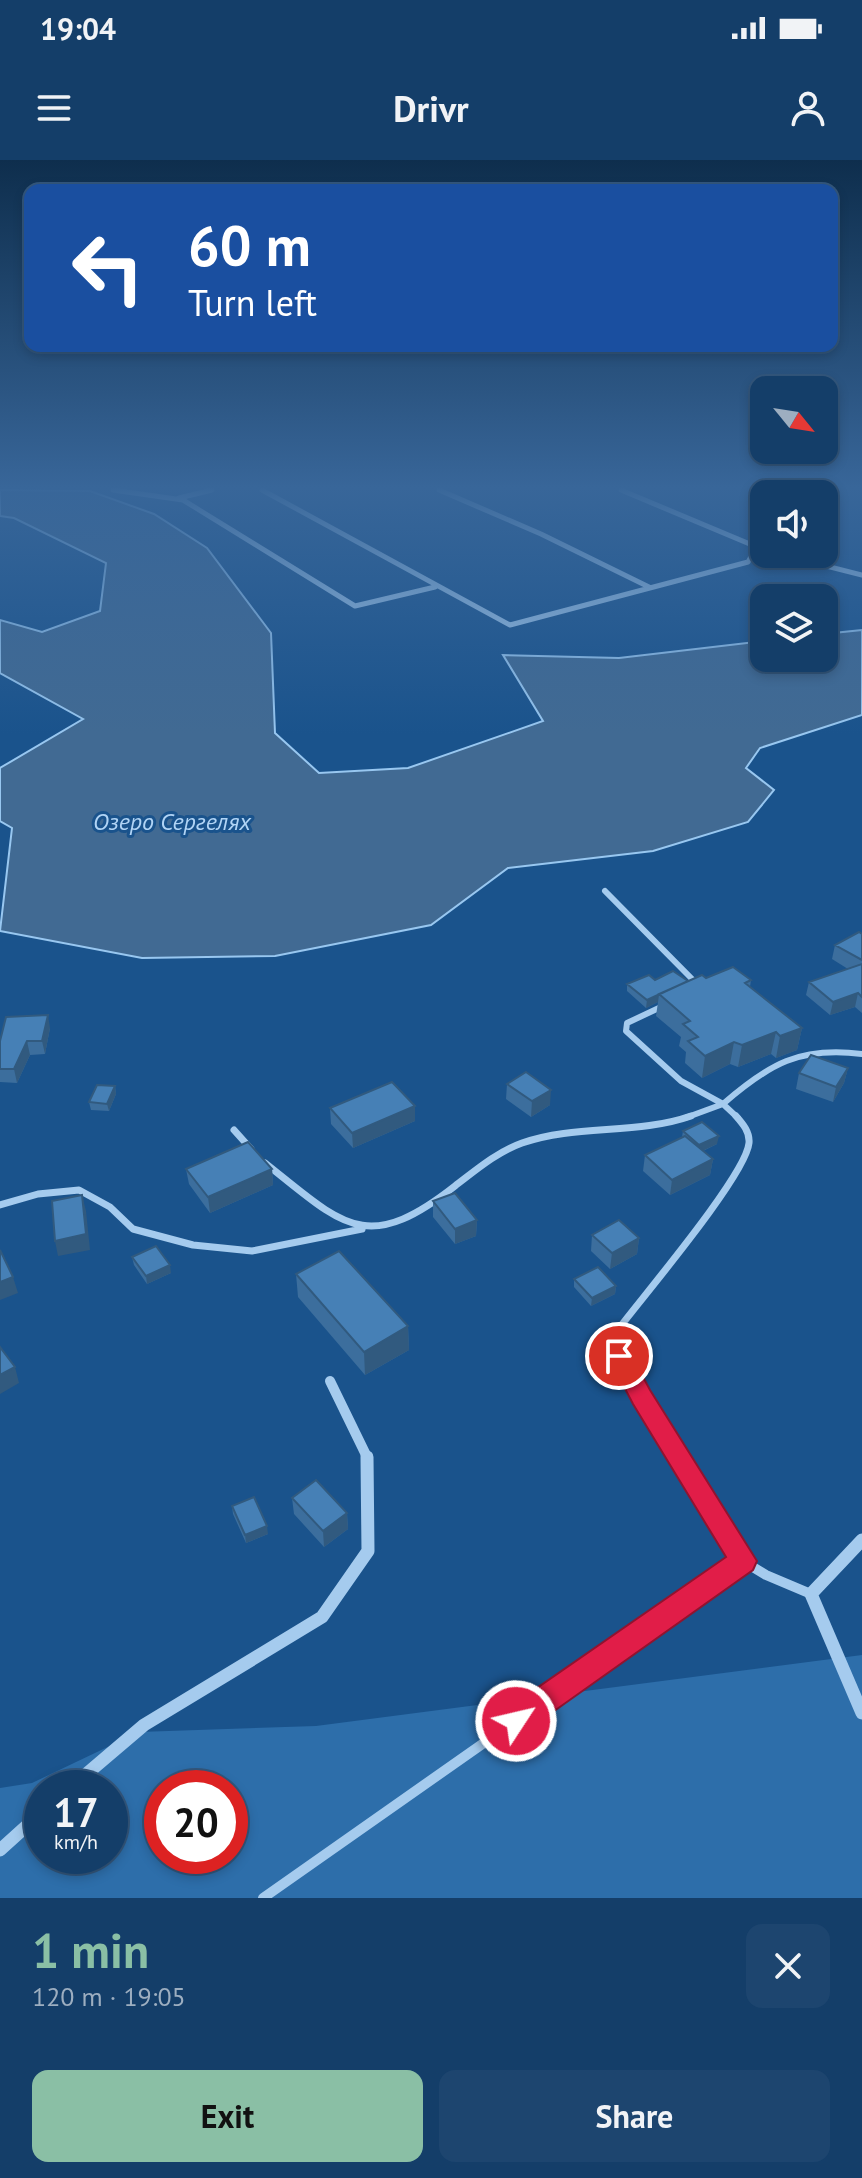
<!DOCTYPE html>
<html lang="en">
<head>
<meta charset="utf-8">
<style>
	:root { --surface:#143e69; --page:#1d456f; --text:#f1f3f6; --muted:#9daec0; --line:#33577d; --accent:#8abfa5 }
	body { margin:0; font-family:"PT Sans",sans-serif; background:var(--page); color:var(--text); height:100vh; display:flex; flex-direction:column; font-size:30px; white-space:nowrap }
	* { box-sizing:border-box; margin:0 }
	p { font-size:26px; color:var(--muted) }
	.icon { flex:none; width:44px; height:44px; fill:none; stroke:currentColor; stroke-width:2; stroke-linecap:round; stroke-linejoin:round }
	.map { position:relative; height:1738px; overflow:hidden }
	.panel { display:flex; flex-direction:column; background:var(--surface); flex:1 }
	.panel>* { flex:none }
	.top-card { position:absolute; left:24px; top:24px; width:814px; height:168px; border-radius:16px; box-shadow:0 4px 12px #0003,0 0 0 2px var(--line); background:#1a4fa0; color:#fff; overflow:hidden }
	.needle { width:52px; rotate:120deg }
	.fabs { position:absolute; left:750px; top:216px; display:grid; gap:16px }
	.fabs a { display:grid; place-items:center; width:88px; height:88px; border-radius:16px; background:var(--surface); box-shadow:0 4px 12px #0003,0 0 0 2px var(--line); font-size:40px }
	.speed { position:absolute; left:24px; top:1610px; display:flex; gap:16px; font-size:40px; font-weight:700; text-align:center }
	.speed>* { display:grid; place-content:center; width:104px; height:104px; border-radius:50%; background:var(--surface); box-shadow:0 4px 12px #0003,0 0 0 2px var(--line); line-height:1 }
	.speed small { font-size:20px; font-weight:400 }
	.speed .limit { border:12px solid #d22; background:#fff; color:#111 }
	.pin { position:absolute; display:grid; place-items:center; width:68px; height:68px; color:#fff; margin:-34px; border:4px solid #fff; border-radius:50%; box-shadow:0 2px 8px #0007 }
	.me { position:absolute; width:88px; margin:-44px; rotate:55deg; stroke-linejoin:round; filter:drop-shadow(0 0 6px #0008) }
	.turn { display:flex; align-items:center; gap:28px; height:168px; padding:0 32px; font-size:36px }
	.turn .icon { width:104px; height:104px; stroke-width:2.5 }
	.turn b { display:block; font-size:56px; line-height:68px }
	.round { display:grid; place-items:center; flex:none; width:84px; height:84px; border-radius:16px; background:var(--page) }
	.headline { display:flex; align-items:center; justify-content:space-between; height:136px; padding:0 32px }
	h1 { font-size:48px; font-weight:700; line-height:60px; color:var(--accent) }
	.primary-button { display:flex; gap:16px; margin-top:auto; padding:16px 32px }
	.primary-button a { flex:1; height:92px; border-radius:16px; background:var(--accent); color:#111; font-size:32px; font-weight:700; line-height:92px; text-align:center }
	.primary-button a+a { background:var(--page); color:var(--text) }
	.status { display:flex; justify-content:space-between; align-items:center; height:56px; padding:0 40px; background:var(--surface); direction:ltr }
	.status svg { height:22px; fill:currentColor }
	header { display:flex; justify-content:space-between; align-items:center; height:104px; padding:0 32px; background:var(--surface); font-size:36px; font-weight:700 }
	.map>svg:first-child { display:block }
	.green { fill:#2d6eaa; fill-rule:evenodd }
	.water { fill:#416a93; stroke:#98c7f0; stroke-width:2 }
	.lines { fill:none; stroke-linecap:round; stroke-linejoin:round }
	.service-far2 { stroke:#a5cbee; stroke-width:6 }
	.service-far1 { stroke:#a5cbee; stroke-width:7 }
	.service { stroke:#a5cbee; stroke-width:10 }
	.minor-far2 { stroke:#a5cbee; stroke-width:5 }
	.minor-far1 { stroke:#a5cbee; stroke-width:10 }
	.minor { stroke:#a5cbee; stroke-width:13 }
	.wall { fill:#3c6e9d }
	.shaded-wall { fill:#315a7f }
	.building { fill:#4680b6; stroke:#315a7f; stroke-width:2 }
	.route { fill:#e11d48; stroke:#92132f; stroke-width:2 }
	.labels { text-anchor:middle; stroke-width:6; stroke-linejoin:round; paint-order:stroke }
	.water-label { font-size:24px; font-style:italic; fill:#b1d4f5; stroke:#1a538c }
</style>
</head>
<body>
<div class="status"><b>19:04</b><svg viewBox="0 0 49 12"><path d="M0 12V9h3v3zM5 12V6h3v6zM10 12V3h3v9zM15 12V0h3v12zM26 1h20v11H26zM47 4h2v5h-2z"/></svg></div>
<header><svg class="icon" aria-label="menu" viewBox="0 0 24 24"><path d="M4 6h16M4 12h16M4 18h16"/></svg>Drivr<svg class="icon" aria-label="person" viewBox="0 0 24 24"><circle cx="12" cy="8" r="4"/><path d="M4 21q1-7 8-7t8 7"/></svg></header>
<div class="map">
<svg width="862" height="1738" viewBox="0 0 862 1738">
	<rect width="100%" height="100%" fill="#1a538c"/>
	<!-- green -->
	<path class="green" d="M 862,1495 L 862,1738 L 0,1738 L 0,1628 L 32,1623 L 139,1572 L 316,1566 ZM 42,1628 L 110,1628 L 110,1696 L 42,1696 ZM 162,1628 L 230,1628 L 230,1696 L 162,1696 Z"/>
	<!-- water -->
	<path class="water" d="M 0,330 L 90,331 L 154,354 L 207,388 L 271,473 L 275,573 L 319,613 L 408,608 L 543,561 L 503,495 L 619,498 L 764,481 L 764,498 L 824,498 L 824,474 L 862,470 L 862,555 L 760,588 L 746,608 L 774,630 L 748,662 L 653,691 L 508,708 L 431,765 L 275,796 L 142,798 L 0,771 L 12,668 L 0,661 L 0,608 L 83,559 L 0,513 L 0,460 L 42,472 L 100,451 L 106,403 L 14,358 L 0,356 Z"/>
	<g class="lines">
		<!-- service-far2 -->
		<path class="service-far2" d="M 605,731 L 695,822
			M 661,847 L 627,863 L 626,871 L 681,921 L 723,944
			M 685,958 L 723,944
			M 738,958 L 723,944 C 769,904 800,886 862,894"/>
		<!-- service-far1 -->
		<path class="service-far1" d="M 234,970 L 251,989
			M 265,1003 C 343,1065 366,1096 455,1026 C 476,1010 497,992 522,983 C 576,964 637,975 691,956
			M 0,1045 L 38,1034 L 79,1030 L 110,1047 L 133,1069 L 193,1085 L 252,1091 L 362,1069
			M 680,1299 L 619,1196 L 620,1167 C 645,1134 746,1015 749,983 C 750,972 743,964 736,956"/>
		<!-- service -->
		<path class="service" d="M 678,1297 L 743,1401 L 766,1415 L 811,1434
			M 263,1738 L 743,1401"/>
		<!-- minor-far2 -->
		<path class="minor-far2" d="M 113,330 L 183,340 L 355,446 L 435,427
			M 262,330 L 510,465 L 748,402 L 756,388
			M 439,330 L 541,374 L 649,427
			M 621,330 L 764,390
			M 179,338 L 212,330
			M 779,394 L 862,415"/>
		<!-- minor-far1 -->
		<path class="minor-far1" d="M 330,1221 L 368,1299"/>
		<!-- minor -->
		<path class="minor" d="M 862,1380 L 811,1434 L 862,1553
			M 70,1628 L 144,1565 L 322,1457 L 368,1391 L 367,1297
			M 0,1690 L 42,1652"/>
	</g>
	<!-- wall -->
	<path class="wall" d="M 862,774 L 862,853 L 855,847 L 830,855 L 806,835 L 809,822 L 848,809 L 832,799 L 835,785 Z
		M 706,818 L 751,820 L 750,827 L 802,868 L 797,890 L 776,898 L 771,894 L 738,907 L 730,904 L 702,918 L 685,903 L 686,892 L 679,886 L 681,877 L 656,856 L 658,842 L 646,848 L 627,831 L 627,824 L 655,820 L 688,821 Z
		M 50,868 L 45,894 L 30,895 L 17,923 L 0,922 L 0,881 Z
		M 848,908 L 844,923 L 833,942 L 796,929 L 799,913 Z
		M 507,924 L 550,945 L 531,957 L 506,939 Z
		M 115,926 L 116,934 L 109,951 L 91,950 L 89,942 Z
		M 415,946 L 415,961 L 353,988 L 331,964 L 330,948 Z
		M 683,971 L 717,984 L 703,991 L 713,999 L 710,1015 L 670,1035 L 643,1011 L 645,995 L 682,977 Z
		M 186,1009 L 272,1009 L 273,1025 L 210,1053 L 189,1024 Z
		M 433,1041 L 477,1060 L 476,1076 L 455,1084 L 433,1057 Z
		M 592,1075 L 639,1078 L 637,1094 L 610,1109 L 591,1091 Z
		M 132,1097 L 171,1113 L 147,1124 L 134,1105 Z
		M 296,1114 L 408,1166 L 409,1190 L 365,1215 L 298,1137 Z
		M 574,1119 L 616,1126 L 615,1134 L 591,1146 L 574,1127 Z
		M 292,1338 L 347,1353 L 348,1369 L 324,1387 L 294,1354 Z
		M 232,1346 L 268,1374 L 246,1383 L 233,1354 Z"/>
	<!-- shaded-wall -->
	<path class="shaded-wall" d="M 858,833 L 855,847 L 830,855 L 833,842 Z
		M 659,835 L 658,842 L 646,848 L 647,840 Z
		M 48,855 L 50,868 L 45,894 L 42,881 Z
		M 802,868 L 797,890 L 776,898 L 780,876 Z
		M 776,872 L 771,894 L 738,907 L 742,885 Z
		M 27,881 L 30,895 L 17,923 L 14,909 Z
		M 734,882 L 730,904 L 702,918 L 705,896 Z
		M 848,908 L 844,923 L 833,942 L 836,927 Z
		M 115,926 L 116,934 L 109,951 L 107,944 Z
		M 551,930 L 550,945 L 531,957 L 532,941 Z
		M 415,946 L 415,961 L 353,988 L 352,973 Z
		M 719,976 L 717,984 L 698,993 L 699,985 Z
		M 713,999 L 710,1015 L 670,1035 L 672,1020 Z
		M 272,1009 L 273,1025 L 210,1053 L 208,1037 Z
		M 82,1035 L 86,1051 L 90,1090 L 58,1096 L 55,1081 Z
		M 477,1060 L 476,1076 L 455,1084 L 455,1069 Z
		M 639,1078 L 637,1094 L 610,1109 L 612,1093 Z
		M 170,1105 L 171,1113 L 147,1124 L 146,1116 Z
		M 13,1117 L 18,1133 L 0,1140 L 0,1122 Z
		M 616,1126 L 615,1134 L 591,1146 L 592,1138 Z
		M 408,1166 L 409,1190 L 365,1215 L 364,1192 Z
		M 15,1207 L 19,1223 L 0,1234 L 0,1215 Z
		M 347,1353 L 348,1369 L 324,1387 L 323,1371 Z
		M 267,1366 L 268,1374 L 246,1383 L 245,1375 Z"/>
	<!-- building -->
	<path class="building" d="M 859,772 L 862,774 L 862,800 L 835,785 Z
		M 862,804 L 862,837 L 858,833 L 833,842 L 809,822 Z
		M 733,807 L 751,820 L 745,823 L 802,868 L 780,876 L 776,872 L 742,885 L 734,882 L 705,896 L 688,881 L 698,877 L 683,864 L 690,861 L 659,834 L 702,815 L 706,818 Z
		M 673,811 L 688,821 L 647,840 L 627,824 L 649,815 L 655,820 Z
		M 48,855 L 42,881 L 27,881 L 14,909 L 0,909 L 0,881 L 6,857 Z
		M 811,895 L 848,908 L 836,927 L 799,913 Z
		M 526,912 L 551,930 L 532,941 L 507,924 Z
		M 392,922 L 415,946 L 352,973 L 330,948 Z
		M 97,925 L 115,926 L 107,944 L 89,942 Z
		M 702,962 L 719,976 L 699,985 L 683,971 Z
		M 685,976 L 713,999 L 672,1020 L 645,995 Z
		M 248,982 L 272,1009 L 208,1037 L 186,1009 Z
		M 455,1033 L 477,1060 L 455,1069 L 433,1041 Z
		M 82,1035 L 86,1074 L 55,1081 L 52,1041 Z
		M 619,1060 L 639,1078 L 612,1093 L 592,1075 Z
		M 156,1086 L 170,1105 L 146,1116 L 132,1097 Z
		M 0,1090 L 13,1117 L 0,1122 Z
		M 339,1091 L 408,1166 L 364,1192 L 296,1114 Z
		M 598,1107 L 616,1126 L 592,1138 L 574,1119 Z
		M 0,1187 L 15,1207 L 0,1215 Z
		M 316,1320 L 347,1353 L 323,1371 L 292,1338 Z
		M 254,1337 L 267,1366 L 245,1375 L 232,1346 Z"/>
	<!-- sky -->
	<linearGradient id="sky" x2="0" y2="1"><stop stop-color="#0e2e4d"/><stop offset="0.57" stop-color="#386699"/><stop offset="1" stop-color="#386699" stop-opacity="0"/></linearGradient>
	<rect width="862" height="574" fill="url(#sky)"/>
	<!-- route -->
	<path class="route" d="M 619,1186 L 628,1189 L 650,1230 L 757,1401 L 753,1410 L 526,1571 L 516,1576 L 505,1571 L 501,1561 L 505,1550 L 726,1397 L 633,1244 L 608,1196 L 611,1189 Z"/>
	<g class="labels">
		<!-- water labels -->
		<g class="water-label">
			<text x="172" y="670">Озеро Сергелях</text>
		</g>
	</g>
</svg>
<div class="fabs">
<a><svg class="needle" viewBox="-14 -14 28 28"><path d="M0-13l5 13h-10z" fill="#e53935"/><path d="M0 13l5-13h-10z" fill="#9daec0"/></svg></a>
<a><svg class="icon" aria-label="sound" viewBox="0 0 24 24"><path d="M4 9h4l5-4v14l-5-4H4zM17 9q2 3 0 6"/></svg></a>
<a><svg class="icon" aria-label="layers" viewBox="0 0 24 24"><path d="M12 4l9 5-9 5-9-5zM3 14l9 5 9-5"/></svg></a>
</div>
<div class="speed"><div>17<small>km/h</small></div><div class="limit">20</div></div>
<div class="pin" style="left:619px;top:1196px;background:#d93025"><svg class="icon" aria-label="arrive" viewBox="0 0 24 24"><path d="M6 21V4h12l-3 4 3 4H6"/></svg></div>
<svg class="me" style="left:516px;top:1561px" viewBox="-20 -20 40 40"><circle r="17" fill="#e11d48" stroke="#fff" stroke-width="3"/><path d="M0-11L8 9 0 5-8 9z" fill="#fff"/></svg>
<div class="top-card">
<div class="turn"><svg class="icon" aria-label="left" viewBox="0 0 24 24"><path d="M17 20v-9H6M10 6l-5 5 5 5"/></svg><div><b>60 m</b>Turn left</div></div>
</div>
</div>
<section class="panel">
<div class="headline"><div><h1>1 min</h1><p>120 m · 19:05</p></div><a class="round"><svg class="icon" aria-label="close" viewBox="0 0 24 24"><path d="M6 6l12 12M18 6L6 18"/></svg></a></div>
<div class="primary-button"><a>Exit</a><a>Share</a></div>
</section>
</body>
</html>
